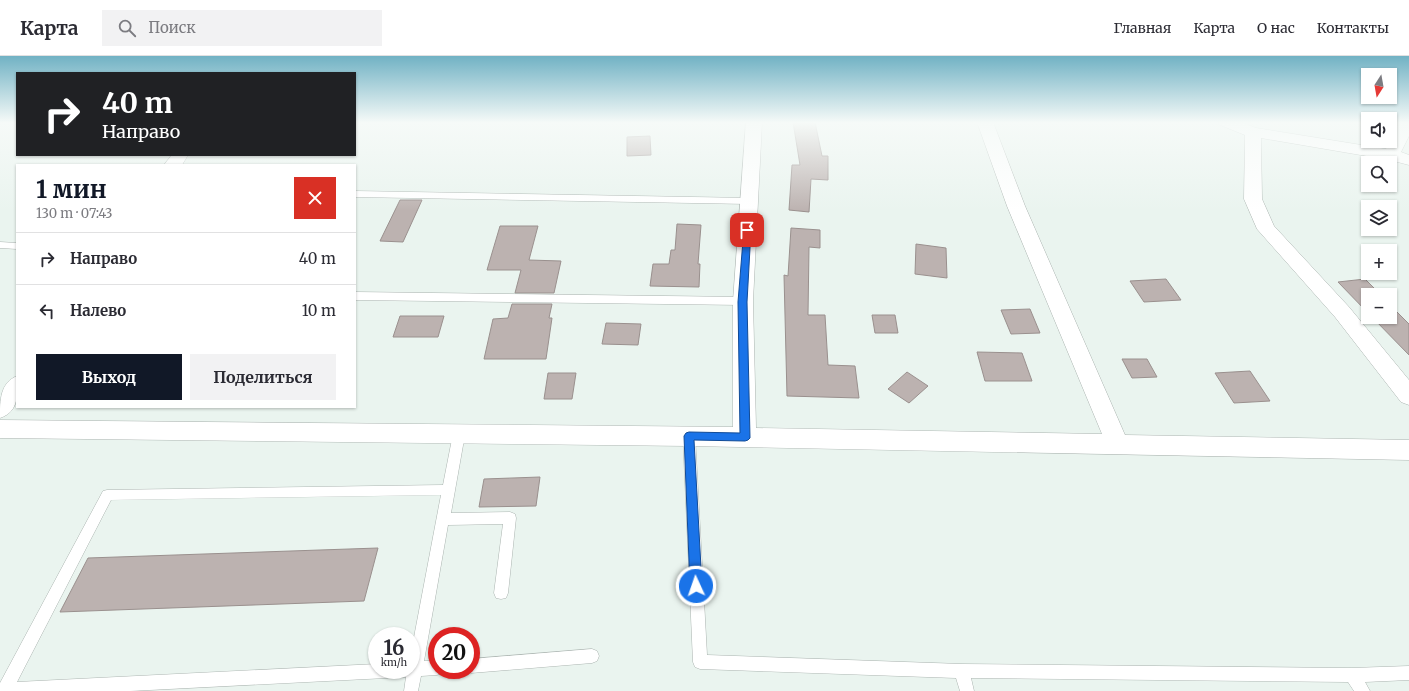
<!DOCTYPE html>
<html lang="ru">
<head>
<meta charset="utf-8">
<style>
	:root { --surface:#fff; --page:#f2f2f3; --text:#2b2b33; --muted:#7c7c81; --line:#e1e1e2; --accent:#111827 }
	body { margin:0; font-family:Merriweather,serif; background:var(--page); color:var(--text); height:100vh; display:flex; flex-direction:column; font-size:15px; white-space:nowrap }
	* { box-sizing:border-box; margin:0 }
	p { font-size:13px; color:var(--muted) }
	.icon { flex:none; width:22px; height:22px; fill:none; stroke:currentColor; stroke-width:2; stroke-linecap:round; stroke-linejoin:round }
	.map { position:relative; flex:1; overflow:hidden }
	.side { position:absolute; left:16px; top:108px; width:340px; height:244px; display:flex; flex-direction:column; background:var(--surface); border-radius:0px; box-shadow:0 1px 3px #0004 }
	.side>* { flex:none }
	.hud { position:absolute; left:16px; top:16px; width:340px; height:84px; border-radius:0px; box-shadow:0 1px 3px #0004; background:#202124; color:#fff; overflow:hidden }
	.needle { width:26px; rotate:191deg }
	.buttons { position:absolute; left:1361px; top:12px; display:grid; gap:8px }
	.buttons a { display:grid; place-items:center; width:36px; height:36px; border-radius:0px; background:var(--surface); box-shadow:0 1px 3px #0004; font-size:20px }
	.speed { position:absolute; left:368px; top:571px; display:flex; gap:8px; font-size:20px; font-weight:700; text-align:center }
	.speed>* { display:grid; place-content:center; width:52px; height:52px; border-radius:50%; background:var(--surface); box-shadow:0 1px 3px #0004; line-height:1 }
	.speed small { font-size:10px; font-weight:400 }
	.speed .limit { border:6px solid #d22; background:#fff; color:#111 }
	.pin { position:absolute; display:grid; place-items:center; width:34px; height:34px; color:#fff; margin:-17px; border-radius:8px; box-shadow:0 2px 6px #0006 }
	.me { position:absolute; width:44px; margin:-22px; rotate:357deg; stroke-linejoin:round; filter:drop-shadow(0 0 3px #0008) }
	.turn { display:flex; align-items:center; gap:14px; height:84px; padding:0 20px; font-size:18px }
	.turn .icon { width:52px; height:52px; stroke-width:2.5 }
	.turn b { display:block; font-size:28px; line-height:34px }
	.round { display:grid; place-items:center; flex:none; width:42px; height:42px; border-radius:0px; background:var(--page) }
	.summary { display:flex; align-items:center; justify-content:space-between; height:68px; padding:0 20px }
	h1 { font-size:24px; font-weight:700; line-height:30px; color:var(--accent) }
	.button { display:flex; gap:8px; margin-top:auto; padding:8px 20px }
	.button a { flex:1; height:46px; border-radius:0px; background:var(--accent); color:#fff; font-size:16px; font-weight:700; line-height:46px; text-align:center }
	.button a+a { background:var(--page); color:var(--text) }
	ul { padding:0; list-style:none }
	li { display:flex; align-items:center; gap:12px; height:52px; padding:0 20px; border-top:1px solid var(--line) }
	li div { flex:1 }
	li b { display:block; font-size:15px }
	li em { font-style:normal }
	header { display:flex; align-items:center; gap:24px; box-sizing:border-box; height:56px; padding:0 20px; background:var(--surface); border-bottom:1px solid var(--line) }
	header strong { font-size:19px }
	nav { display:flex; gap:22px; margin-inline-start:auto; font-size:14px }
	.search { width:280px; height:36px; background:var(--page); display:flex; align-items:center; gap:10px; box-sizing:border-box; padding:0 14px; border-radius:0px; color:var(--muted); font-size:15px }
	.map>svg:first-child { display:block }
	.building { fill:#bcb2b0; stroke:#9a908e }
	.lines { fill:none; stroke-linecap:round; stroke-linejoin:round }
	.lane-casing { stroke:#abb4b0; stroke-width:1 }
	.street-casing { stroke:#abb4b0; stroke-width:1 }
	.lane { fill:#fff; fill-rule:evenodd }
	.street { fill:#fff; fill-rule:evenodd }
	.route { fill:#1a73e8; stroke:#114b97 }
</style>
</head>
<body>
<header>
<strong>Карта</strong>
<div class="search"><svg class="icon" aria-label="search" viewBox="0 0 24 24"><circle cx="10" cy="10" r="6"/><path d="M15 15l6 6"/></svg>Поиск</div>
<nav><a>Главная</a><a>Карта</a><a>О нас</a><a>Контакты</a></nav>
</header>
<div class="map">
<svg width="1409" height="635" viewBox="0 0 1409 635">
	<rect width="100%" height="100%" fill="#eaf4ef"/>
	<!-- building -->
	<path class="building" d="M 793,66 L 815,66 L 822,100 L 828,100 L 828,124 L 811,123 L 809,156 L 789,154 L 792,109 L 800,109 Z
		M 650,80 L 651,99 L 627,100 L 627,81 Z
		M 400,144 L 422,144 L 403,186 L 380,185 Z
		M 677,168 L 701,169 L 698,208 L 700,208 L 699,231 L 650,230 L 653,208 L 669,208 L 671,194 L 675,194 Z
		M 500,170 L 538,170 L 529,204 L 561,205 L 554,237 L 515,237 L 521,214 L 487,214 Z
		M 791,172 L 820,174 L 820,192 L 809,191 L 808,259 L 825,259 L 828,309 L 855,310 L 859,342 L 787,340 L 784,219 L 788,220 Z
		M 916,188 L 946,192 L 947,222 L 915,218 Z
		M 1166,223 L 1181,244 L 1144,246 L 1130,225 Z
		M 1365,223 L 1381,239 L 1368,239 L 1368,257 L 1338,226 Z
		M 512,248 L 552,248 L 549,262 L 552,262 L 546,303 L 484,303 L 493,263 L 508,262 Z
		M 1390,249 L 1409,268 L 1409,299 L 1372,261 L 1390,261 Z
		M 1030,253 L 1040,277 L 1011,278 L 1001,254 Z
		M 872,259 L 895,259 L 898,277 L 875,277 Z
		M 400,260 L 444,260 L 438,281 L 393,281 Z
		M 606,267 L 641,268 L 638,289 L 602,288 Z
		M 977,296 L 1022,297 L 1032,325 L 985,325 Z
		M 1122,303 L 1147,303 L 1157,321 L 1132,322 Z
		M 1250,315 L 1270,345 L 1234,347 L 1215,317 Z
		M 907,316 L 928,330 L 909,347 L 888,333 Z
		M 548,317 L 576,317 L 572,343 L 544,343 Z
		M 540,421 L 536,450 L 479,451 L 484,423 Z
		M 378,492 L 364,545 L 60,556 L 88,502 Z"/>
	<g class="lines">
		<defs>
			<path id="lane" d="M 355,135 L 749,142 L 753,145 L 749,148 L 355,141 Z
				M 0,186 L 17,187 L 17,193 L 0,192 Z
				M 355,236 L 743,241 L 747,242 L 748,245 L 747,248 L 743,249 L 355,244 Z
				M 459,373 L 463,375 L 465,378 L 451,457 L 510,456 L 515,458 L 516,462 L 508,537 L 506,542 L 501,543 L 496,542 L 494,537 L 503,468 L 448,469 L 424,605 L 437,605 L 437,614 L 443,614 L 442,617 L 437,619 L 421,620 L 418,635 L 404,635 L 406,621 L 130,635 L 0,635 L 0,627 L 103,435 L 107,434 L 443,429 L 453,378 L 455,375 ZM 441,439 L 411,597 L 411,614 L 377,614 L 377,608 L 17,626 L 111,444 Z
				M 689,375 L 693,377 L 695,380 L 707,599 L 962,608 L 1352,612 L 1409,610 L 1409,624 L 1365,626 L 1370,635 L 1354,635 L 1348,626 L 971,622 L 974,635 L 960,635 L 956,622 L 700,613 L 695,611 L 693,606 L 683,380 L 685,377 Z
				M 592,593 L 597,595 L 599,600 L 597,605 L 592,607 L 471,617 L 465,614 L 471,614 L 471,603 Z"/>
			<path id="street" d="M 746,66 L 762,66 L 753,245 L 756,372 L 1102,378 L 1007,150 L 977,66 L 993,66 L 1025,150 L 1125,379 L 1409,384 L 1409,404 L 689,390 L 0,382 L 0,364 L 733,371 L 733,245 Z
				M 1218,66 L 1241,66 L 1256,72 L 1386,93 L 1399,66 L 1409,66 L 1409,80 L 1401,96 L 1409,99 L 1409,109 L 1390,104 L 1261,82 L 1262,143 L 1274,170 L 1349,251 L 1409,324 L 1409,349 L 1401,346 L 1335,261 L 1257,173 L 1244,143 L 1245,79 L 1220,69 Z
				M 172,99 L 188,99 L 182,109 L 164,109 Z
				M 17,320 C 17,338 20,355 0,362 C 0,344 0,327 17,320 Z"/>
		</defs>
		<!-- lane casing -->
		<use href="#lane" class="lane-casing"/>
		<!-- street casing -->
		<use href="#street" class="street-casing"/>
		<!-- lane -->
		<use href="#lane" class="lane"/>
		<!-- street -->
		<use href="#street" class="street"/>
	</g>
	<!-- sky -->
	<linearGradient id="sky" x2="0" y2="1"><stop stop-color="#71b2c4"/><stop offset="0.43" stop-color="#f6faf8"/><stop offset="1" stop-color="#f6faf8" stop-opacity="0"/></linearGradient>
	<rect width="1409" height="155" fill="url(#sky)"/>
	<!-- route -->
	<path class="route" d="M 744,172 L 750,172 L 751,174 L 747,246 L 750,382 L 748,384 L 745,385 L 694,384 L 702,530 L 700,534 L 696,536 L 692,534 L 690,530 L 684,380 L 686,377 L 689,376 L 740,377 L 738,246 Z"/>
</svg>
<div class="buttons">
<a><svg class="needle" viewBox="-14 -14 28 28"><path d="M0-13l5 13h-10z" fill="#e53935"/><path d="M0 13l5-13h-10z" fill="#7c7c81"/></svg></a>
<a><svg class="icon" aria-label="sound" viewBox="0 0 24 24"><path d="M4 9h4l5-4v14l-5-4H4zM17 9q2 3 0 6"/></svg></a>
<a><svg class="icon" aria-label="search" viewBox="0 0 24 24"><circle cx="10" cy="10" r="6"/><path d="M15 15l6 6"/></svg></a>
<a><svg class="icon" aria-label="layers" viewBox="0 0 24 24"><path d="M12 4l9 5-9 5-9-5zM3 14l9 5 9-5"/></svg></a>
<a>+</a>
<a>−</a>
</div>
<div class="speed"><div>16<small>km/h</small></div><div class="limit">20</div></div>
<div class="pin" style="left:747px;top:174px;background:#d93025"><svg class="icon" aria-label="arrive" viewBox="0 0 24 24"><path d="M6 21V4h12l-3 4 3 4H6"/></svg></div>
<svg class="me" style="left:696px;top:530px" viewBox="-20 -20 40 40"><circle r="17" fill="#1a73e8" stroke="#fff" stroke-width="3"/><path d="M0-11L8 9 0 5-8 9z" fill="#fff"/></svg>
<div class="hud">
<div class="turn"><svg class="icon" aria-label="right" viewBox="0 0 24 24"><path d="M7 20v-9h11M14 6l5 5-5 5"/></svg><div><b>40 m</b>Направо</div></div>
</div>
<section class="side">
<div class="summary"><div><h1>1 мин</h1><p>130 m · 07:43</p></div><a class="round" style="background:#d93025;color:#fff"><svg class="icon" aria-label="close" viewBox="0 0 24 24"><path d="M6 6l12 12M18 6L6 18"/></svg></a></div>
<ul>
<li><svg class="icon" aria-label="right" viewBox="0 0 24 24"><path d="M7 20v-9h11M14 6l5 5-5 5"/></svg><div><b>Направо</b></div><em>40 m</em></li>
<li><svg class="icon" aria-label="left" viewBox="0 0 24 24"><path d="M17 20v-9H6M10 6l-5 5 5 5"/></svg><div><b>Налево</b></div><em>10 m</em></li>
</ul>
<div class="button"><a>Выход</a><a>Поделиться</a></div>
</section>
</div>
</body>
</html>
